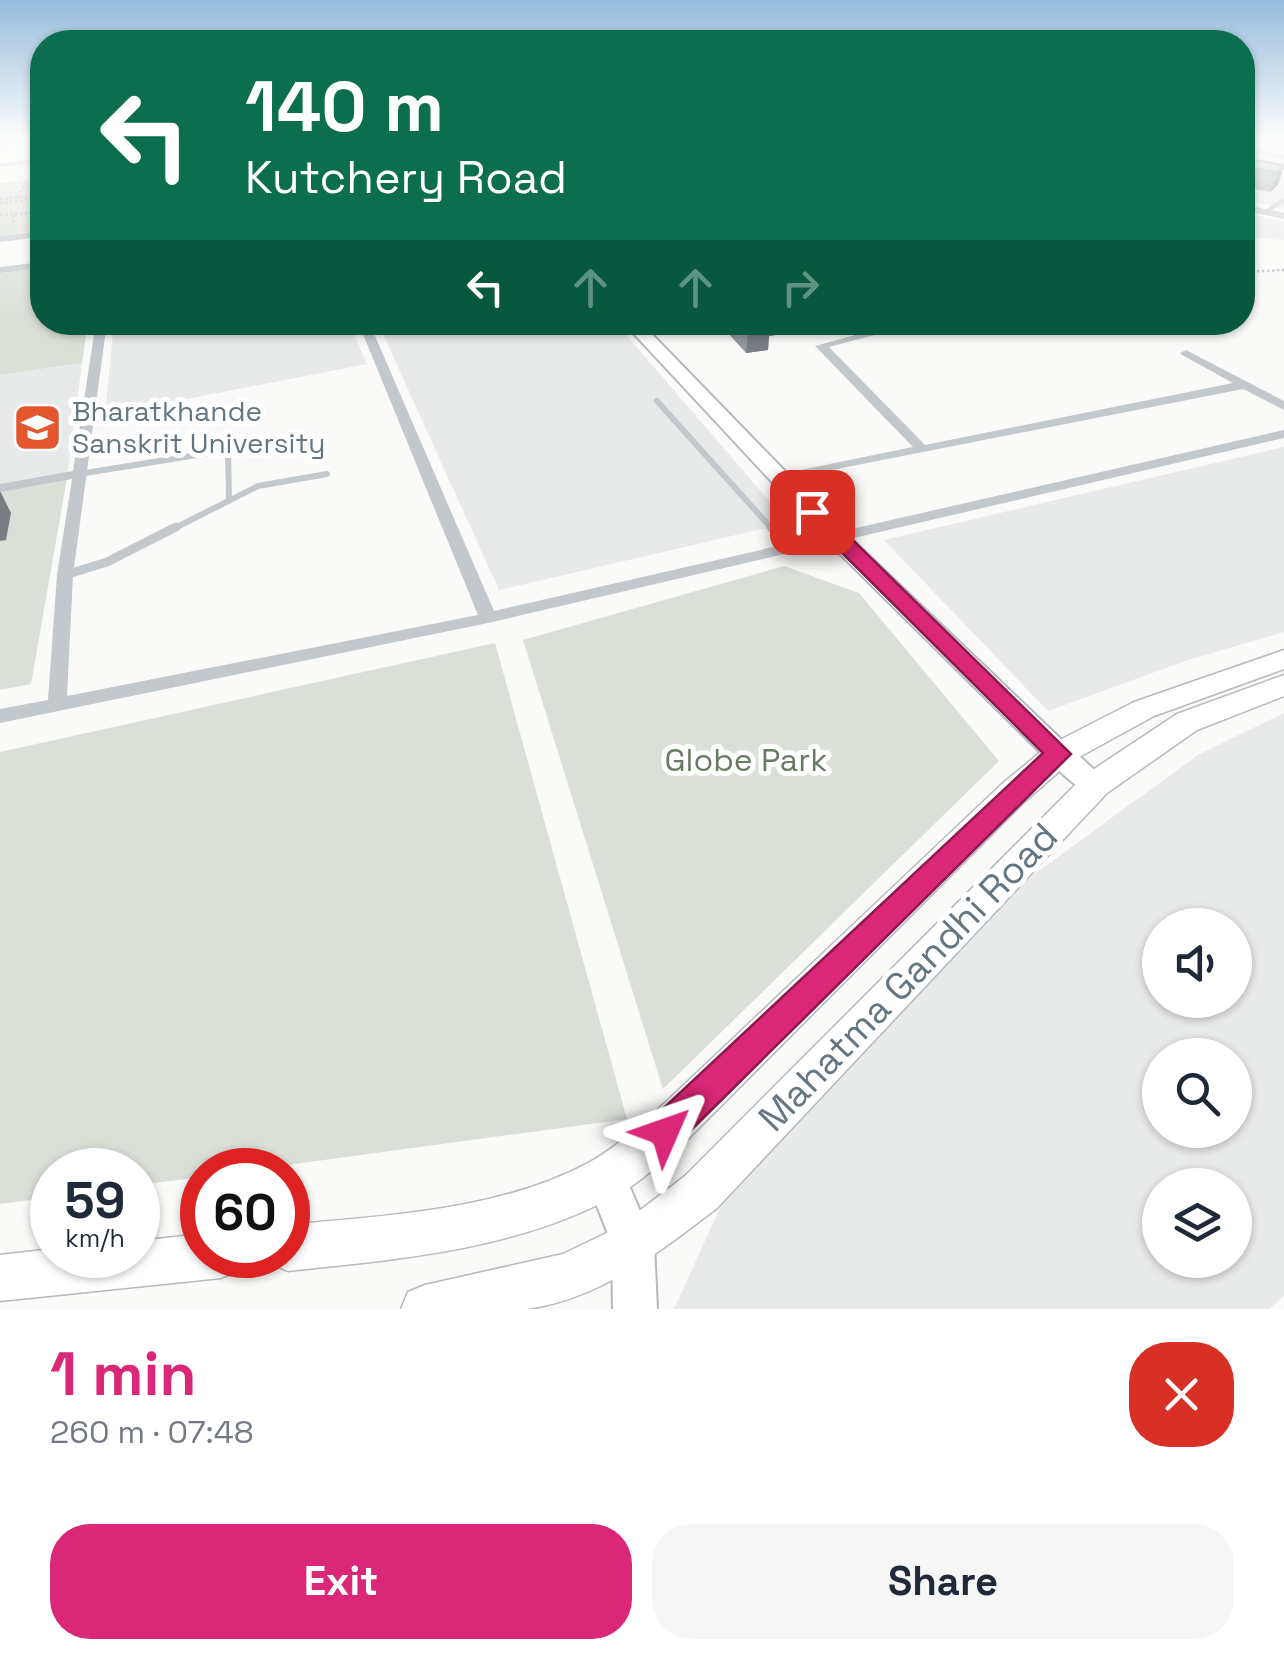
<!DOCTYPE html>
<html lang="en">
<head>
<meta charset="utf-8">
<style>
	:root { --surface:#fff; --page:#f6f6f7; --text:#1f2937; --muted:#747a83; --accent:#db2777 }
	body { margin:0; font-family:"Space Grotesk",sans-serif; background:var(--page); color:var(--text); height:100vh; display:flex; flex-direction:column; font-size:38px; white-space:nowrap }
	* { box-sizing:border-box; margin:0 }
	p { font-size:32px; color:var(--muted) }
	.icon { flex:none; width:55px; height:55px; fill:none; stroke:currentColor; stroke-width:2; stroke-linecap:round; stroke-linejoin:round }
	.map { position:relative; height:1309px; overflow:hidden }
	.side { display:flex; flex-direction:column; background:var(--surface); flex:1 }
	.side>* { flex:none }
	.hud { position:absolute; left:30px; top:30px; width:1225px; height:305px; border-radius:40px; box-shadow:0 2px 8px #0004; background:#0b6e4f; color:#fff; overflow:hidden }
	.controls { position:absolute; left:1142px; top:908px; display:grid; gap:20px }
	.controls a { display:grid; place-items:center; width:110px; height:110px; border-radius:50%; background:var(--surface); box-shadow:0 2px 8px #0004; font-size:50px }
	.speed { position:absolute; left:30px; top:1148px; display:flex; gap:20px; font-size:50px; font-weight:700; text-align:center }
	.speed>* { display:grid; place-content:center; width:130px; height:130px; border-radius:50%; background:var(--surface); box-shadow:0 2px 8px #0004; line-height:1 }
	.speed small { font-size:25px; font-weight:400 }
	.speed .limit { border:15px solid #d22; background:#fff; color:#111 }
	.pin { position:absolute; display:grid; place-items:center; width:85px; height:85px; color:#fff; margin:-42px; border-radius:20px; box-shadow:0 5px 15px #0006 }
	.me { position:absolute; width:110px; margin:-55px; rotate:47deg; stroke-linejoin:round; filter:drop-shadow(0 0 8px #0008) }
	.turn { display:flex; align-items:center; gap:35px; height:210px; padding:0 50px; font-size:45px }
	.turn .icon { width:130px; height:130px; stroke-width:2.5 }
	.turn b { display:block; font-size:70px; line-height:85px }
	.lanes { display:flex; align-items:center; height:95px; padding:0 50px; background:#0003; justify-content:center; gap:50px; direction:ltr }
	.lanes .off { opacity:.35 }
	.round { display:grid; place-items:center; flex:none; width:105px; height:105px; border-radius:40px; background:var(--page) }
	.overview { display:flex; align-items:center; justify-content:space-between; height:170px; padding:0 50px }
	h1 { font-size:60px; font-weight:600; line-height:75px; color:var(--accent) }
	.action { display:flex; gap:20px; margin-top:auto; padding:20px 50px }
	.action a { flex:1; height:115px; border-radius:40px; background:var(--accent); color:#fff; font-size:40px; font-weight:600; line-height:115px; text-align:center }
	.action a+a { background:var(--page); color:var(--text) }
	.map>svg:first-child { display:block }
	.built { fill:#e8e9e9; fill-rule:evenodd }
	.green { fill:#dadfd7 }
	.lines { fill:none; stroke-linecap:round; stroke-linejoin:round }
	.secondary-casing { stroke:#b3babf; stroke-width:4 }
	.primary-casing { stroke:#b5babe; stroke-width:3 }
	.path { stroke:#bbbfc2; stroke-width:2.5; stroke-dasharray:2.5 2.5; stroke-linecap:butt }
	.lane-far2 { stroke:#c3c8cc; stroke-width:4 }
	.lane-far1 { stroke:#c3c8cc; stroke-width:6 }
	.lane { stroke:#c3c8cc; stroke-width:9 }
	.street { fill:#c3c8cc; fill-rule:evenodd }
	.secondary { fill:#fff; fill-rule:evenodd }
	.primary { fill:#fff; fill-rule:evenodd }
	.wall { fill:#929a9f }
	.shaded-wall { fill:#777d82 }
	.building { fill:#aab3b9; stroke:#777d82; stroke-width:2.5 }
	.route { fill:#db2777; stroke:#8e194d; stroke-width:2.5 }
	.labels { text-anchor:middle; stroke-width:10; stroke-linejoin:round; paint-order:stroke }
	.far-poi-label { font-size:28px; fill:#657683; stroke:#fff; text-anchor:start }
	.park-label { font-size:32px; fill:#687a64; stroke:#fff }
	.near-street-label { font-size:38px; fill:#657683; stroke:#fff }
</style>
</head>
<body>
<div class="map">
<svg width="1284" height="1309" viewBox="0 0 1284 1309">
	<rect width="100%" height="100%" fill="#fafaf8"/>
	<!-- built -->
	<path class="built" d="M 1242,140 L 1284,140 L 1284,209 L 1243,200 Z
		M 1243,212 L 1284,222 L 1284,240 L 1243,237 Z
		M 114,323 L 349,323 L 367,364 L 105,415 Z
		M 378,323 L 616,323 L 788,523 L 499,590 Z
		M 82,363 L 67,478 L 0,488 L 0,375 Z
		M 1284,447 L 1284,632 L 1188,660 L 1048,711 L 884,540 Z
		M 1284,713 L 1284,1296 L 1269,1309 L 674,1309 L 729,1188 L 981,913 L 1198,755 ZM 1160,925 L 1235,925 L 1235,1000 L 1160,1000 ZM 1160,1055 L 1235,1055 L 1235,1130 L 1160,1130 ZM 1160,1185 L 1235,1185 L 1235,1260 L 1160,1260 Z"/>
	<!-- green -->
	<path class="green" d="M 42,179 L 42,231 L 0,236 L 0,183 Z
		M 42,268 L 42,322 L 88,323 L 82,363 L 0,375 L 0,273 Z
		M 67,478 L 31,684 L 0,690 L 0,488 Z
		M 784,566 L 859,593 L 999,761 L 663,1089 L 523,640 Z
		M 495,643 L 627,1119 L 251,1170 L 202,1170 L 202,1177 L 138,1185 L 138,1170 L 52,1170 L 52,1197 L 0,1204 L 0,752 Z"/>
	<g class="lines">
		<defs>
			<path id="secondary" d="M 0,140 L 21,140 L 0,144 Z
				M 623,322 L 640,322 L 842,530 L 1069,747 L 1110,784 L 1106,792 C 1084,799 1065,775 1049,761 L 826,540 Z
				M 606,1158 L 620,1164 L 654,1244 L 657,1309 L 613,1309 L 612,1244 L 586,1178 L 592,1164 Z"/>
			<path id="primary" d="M 1284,650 L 1284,669 L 1154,716 L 1070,762 L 1024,802 L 680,1147 C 660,1163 641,1182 619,1194 C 517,1250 401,1259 288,1271 L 272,1264 L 268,1255 L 288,1255 L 288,1225 C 388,1215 498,1211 588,1163 C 611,1151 630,1133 650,1117 L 1002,784 L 1048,746 L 1134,702 Z
				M 1284,675 L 1284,696 L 1197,730 L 1107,793 L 717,1208 C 661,1251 599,1300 526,1309 C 486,1309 442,1309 401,1309 L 408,1292 L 425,1285 L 563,1254 L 617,1228 L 685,1176 L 1085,775 L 1177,714 Z
				M 202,1234 L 202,1255 L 244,1255 L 237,1271 L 221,1278 L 0,1301 L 0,1255 L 52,1249 L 52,1255 L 138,1255 L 138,1241 Z"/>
		</defs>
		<!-- secondary casing -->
		<use href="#secondary" class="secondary-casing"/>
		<!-- primary casing -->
		<use href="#primary" class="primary-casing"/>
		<!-- path -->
		<path class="path" d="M 18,197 L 25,183
			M 0,199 L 42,195
			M 0,203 L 36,199
			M 15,214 L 42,212
			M 0,215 L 14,214 L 13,225
			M 1242,272 L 1284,270"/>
		<!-- lane-far2 -->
		<path class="lane-far2" d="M 1242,149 L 1284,157
			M 1265,212 L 1284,200"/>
		<!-- lane-far1 -->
		<path class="lane-far1" d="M 657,401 L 773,530
			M 79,474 L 228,450 L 229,501
			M 171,530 L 258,486 L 327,474"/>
		<!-- lane -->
		<path class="lane" d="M 771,527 L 788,546
			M 65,575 L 107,562 L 176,527"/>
		<!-- street -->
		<path class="street" d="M 42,159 L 42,163 L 0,167 L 0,163 Z
			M 1242,204 L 1284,213 L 1284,219 L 1242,210 Z
			M 42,231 L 42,237 L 0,242 L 0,236 Z
			M 42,262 L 42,268 L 0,273 L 0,267 Z
			M 96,322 L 107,322 L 73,575 L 67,696 L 478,615 L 358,322 L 369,322 L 494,611 L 1284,430 L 1284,438 L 488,623 L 0,723 L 0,709 L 48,700 L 57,575 L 72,479 L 0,492 L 0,484 L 73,471 Z
			M 903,322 L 924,322 L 829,347 L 925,445 L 1233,383 L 1182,355 L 1180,353 L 1186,350 L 1284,401 L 1284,410 L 1243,389 L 776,481 L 776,475 L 781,474 L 913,447 L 815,346 Z"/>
		<!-- secondary -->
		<use href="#secondary" class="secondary"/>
		<!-- primary -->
		<use href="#primary" class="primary"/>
	</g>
	<!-- wall -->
	<path class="wall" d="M 1242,158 L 1284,165 L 1278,185 L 1270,192 L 1242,187 Z
		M 727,322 L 831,322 L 830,327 L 769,336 L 768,350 L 746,353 L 726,331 Z"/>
	<!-- shaded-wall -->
	<path class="shaded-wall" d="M 1284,167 L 1278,185 L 1270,192 L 1278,173 Z
		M 758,322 L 831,322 L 830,327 L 769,336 L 768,350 L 746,353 L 748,329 Z
		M 0,491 L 11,513 L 6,540 L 0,541 Z"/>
	<!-- building -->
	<path class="building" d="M 1242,158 L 1284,165 L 1284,167 L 1278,173 L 1242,166 Z
		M 742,322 L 767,322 L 770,326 L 748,329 Z"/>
	<!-- sky -->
	<linearGradient id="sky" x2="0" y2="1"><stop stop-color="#96bcdc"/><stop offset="0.43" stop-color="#fdfdfc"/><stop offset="1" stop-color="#fdfdfc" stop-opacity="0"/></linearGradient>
	<rect width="1284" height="323" fill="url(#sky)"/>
	<!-- route -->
	<path class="route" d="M 812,506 L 819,507 L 1071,754 L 677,1144 L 665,1149 L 652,1144 L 647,1132 L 652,1119 L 1043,753 L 805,516 L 803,512 Z"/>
	<!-- icons -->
	<defs>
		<symbol id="university-square" viewBox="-11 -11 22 22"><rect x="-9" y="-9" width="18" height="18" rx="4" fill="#e4572e" stroke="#fff"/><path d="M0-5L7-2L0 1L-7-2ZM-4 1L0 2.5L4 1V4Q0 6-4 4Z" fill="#fff"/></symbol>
	</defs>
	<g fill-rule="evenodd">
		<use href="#university-square" x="10" y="400" width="55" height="55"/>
	</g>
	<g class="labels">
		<!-- far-poi labels -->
		<g class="far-poi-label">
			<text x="72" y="421">Bharatkhande<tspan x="72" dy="32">Sanskrit University</tspan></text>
		</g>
		<!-- park labels -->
		<g class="park-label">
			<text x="746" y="771">Globe Park</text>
		</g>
		<!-- near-street labels -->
		<g class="near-street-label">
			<text transform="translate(908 977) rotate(-46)" y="13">Mahatma Gandhi Road</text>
		</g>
	</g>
</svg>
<div class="controls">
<a><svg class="icon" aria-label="sound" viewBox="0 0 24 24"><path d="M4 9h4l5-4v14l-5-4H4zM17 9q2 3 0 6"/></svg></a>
<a><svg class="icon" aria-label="search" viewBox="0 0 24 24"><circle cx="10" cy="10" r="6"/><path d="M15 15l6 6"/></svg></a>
<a><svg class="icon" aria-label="layers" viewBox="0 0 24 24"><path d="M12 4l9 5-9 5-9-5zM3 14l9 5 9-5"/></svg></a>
</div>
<div class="speed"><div>59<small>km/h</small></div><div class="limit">60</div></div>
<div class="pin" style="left:812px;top:512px;background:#d93025"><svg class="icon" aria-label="arrive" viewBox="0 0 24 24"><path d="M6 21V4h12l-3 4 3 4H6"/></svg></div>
<svg class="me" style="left:665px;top:1132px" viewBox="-20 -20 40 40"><path d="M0-17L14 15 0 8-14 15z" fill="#db2777" stroke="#fff" stroke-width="4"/></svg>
<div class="hud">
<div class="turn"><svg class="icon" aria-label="left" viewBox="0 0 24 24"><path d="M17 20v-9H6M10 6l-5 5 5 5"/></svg><div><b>140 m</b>Kutchery Road</div></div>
<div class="lanes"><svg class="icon" aria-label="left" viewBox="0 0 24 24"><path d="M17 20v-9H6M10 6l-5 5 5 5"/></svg><svg class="icon off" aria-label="ahead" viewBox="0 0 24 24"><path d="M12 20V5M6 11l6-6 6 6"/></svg><svg class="icon off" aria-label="ahead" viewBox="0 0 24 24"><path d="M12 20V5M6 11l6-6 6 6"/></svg><svg class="icon off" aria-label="right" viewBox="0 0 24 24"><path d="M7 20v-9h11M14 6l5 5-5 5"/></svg></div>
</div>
</div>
<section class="side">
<div class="overview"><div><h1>1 min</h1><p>260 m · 07:48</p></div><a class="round" style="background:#d93025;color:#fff"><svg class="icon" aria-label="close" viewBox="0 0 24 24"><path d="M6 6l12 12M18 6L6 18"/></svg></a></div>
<div class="action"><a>Exit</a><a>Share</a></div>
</section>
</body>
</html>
